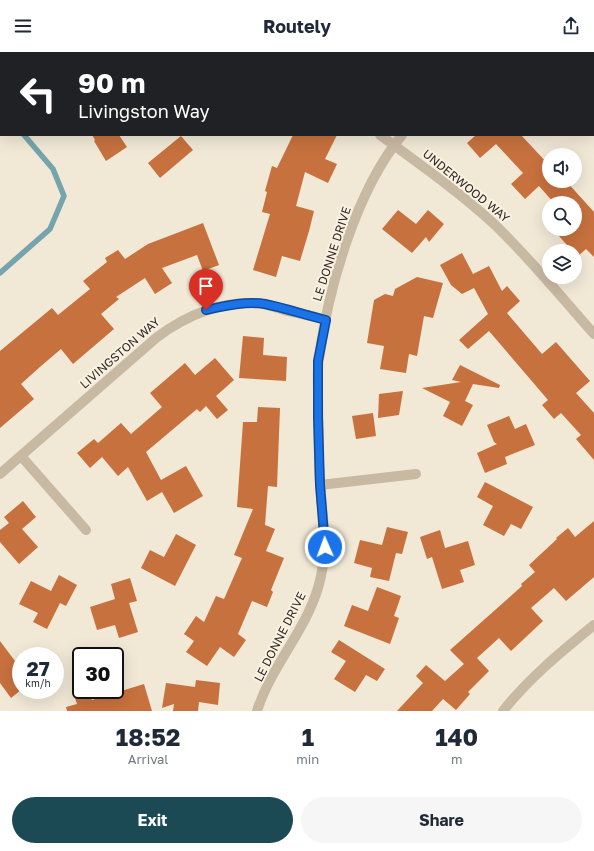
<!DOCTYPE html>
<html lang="en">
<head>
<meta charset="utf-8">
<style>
	:root { --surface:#fff; --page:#f6f6f7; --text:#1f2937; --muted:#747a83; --accent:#1b4954 }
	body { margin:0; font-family:"Golos Text",sans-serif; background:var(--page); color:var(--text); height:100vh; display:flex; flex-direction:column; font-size:15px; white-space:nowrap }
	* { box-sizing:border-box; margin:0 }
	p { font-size:13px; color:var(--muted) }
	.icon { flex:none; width:22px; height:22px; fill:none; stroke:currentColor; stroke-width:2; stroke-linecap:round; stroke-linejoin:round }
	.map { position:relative; height:659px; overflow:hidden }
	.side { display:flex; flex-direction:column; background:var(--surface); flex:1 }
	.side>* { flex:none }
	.hud { position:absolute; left:0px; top:0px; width:594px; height:84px; box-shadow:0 4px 16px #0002; background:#202124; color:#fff; overflow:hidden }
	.tools { position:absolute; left:542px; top:96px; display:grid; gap:8px }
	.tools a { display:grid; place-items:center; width:40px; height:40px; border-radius:50%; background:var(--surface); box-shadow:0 4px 16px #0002; font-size:20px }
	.speed { position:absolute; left:12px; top:595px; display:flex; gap:8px; font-size:20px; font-weight:700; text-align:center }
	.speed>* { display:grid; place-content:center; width:52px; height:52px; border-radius:50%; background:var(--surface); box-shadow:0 4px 16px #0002; line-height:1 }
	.speed small { font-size:10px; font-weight:400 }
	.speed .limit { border:2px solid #111; border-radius:6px; background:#fff; color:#111 }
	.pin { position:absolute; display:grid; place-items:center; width:34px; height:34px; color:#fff; margin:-41px -17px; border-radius:50% 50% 50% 0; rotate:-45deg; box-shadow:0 0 4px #0007 }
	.pin .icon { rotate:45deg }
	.me { position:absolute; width:44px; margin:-22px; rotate:358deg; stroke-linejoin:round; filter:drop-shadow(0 0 3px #0008) }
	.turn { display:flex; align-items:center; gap:14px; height:84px; padding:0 12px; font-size:18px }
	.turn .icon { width:52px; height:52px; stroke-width:2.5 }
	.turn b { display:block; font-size:28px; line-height:34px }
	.eta { display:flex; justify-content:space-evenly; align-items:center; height:68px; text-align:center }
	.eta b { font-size:24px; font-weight:700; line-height:28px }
	.button { display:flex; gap:8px; margin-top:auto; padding:8px 12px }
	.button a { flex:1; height:46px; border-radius:24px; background:var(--accent); color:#fff; font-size:16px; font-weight:700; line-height:46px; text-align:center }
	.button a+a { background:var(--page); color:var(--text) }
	header { display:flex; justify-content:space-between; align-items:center; height:52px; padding:0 12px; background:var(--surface); font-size:18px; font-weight:700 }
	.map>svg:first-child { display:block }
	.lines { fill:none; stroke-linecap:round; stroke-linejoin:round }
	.stream { stroke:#75a4ad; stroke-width:5.5 }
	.building { fill:#c7713e }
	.path { stroke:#b4a38d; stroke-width:2.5; stroke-dasharray:2 2; stroke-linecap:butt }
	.street { stroke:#c8b9a3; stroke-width:10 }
	.route-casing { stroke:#114b97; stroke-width:10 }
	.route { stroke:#1a73e8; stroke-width:7 }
	.labels { text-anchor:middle; stroke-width:4; stroke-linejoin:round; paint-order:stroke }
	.street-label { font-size:12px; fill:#332b25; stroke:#f9f1e2 }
</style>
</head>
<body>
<header><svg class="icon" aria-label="menu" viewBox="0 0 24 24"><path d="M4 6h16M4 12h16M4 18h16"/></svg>Routely<svg class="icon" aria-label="share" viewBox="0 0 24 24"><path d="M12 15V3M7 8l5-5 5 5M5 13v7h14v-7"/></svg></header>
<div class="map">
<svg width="594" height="659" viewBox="0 0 594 659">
	<rect width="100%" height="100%" fill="#f1e8d6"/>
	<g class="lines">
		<!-- stream -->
		<path class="stream" d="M 0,56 L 1,57
			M 0,221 L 50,177 L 64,144 L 53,117 L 24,83"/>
	</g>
	<!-- building -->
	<path class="building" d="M 92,83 L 119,83 L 127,95 L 106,109 L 94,89 L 95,88 Z
		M 293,83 L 337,83 L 325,107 L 337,112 L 328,131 L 305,120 L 296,154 L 314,159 L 309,179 L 300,209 L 282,204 L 276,225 L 253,218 L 270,162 L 262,160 L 267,140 L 265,139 L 272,114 L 277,116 Z
		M 476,83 L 521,83 L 549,113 L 549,129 L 566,129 L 594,160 L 594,205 L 586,197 L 577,205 L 575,199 L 572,199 L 553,177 L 575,177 L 575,151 L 554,151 L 539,134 L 525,147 L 511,132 L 523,121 L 496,92 L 480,106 L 467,91 Z
		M 181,84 L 193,98 L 160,126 L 148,111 Z
		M 398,158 L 416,172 L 428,158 L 444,172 L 429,190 L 426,185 L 412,201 L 382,177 Z
		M 203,171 L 219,213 L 203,219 L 197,203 L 162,216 L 172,231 L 155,242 L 145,226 L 116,245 L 119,247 L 101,262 L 114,277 L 73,312 L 61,297 L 41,314 L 21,332 L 34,347 L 0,376 L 0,299 L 52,256 L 58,263 L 90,237 L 83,229 L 107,210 L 105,206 L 118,198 L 125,207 L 148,192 Z
		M 462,201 L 473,222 L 489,214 L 502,239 L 507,234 L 520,249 L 507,261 L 542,302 L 556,290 L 590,329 L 576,341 L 594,361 L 594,408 L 576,387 L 581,383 L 561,361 L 554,367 L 542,353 L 548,348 L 489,279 L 468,297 L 459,288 L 488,262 L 474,236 L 462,242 L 451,233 L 440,213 Z
		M 417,225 L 443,231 L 433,266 L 424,264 L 417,304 L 409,302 L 406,321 L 380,317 L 384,294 L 367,291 L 374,248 L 385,242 L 393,244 L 395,237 Z
		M 243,284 L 264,286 L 263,303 L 287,305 L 286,329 L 239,326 Z
		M 215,306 L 234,328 L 216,344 L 228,358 L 217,367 L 206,354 L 200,360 L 197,357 L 146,400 L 161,428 L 186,414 L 203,444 L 174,461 L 162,440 L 147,449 L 128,415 L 118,424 L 102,405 L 90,416 L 77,401 L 94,387 L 98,391 L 121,371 L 131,382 L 162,355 L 150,341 L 185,311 L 195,323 Z
		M 460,313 L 500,333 L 499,336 L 473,332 L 465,349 L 473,353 L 462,374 L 443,364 L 450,350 L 422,336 L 461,330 L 452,328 Z
		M 403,339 L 399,363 L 378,366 L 379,342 Z
		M 258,355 L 280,356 L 277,435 L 268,434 L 265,473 L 275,477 L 266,499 L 284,506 L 271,538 L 273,540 L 267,555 L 252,549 L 238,582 L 246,588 L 234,605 L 220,595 L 207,614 L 186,600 L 194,589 L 184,582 L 196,564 L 204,570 L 216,544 L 224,547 L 242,506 L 234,503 L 253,457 L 237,455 L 243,370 L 257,370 Z
		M 373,361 L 376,384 L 356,387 L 352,364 Z
		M 509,364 L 515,377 L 526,372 L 535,393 L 505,405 L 507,412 L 485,421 L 477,401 L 497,392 L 494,390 L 487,373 Z
		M 485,430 L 533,455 L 521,477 L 511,472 L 504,484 L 483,473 L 493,454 L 477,445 Z
		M 23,449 L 36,465 L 22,477 L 38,495 L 19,512 L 0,490 L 0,478 L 9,471 L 4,465 Z
		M 594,469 L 594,525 L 566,549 L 554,536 L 531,556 L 543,569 L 526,585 L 511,599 L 499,586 L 477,606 L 489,619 L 468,640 L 470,642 L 456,658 L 443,647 L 432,659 L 397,659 L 423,631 L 416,624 L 426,613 L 445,629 L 464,612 L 450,598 L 522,534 L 521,532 L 535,520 L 529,513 L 557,487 L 556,486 L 568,476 L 575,485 Z
		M 387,475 L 408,480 L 402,502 L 396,501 L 389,529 L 370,525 L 372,516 L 354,511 L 360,488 L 382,493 Z
		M 440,478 L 445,496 L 468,489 L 475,513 L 460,518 L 464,530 L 442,537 L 432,505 L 427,507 L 420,485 Z
		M 176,482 L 196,493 L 175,534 L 141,516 L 150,498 L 164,505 Z
		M 59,523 L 77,533 L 66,554 L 60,551 L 47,577 L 33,570 L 38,561 L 19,552 L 31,529 L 51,539 Z
		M 130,526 L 137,549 L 129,551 L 138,580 L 119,586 L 115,573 L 97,578 L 90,555 L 115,547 L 111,532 Z
		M 377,535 L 401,544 L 394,564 L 399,566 L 390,592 L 344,574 L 352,553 L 368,559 Z
		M 339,588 L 385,617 L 377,629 L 366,623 L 355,640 L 334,627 L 346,609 L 331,600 Z
		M 0,589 L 21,617 L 21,638 L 11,646 L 0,631 Z
		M 196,628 L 220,631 L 218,653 L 199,650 L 198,659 L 173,659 L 174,652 L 162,656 L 166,631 L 195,635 Z
		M 144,632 L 152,659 L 67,659 L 66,655 L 77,652 L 73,641 L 88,638 L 92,648 Z"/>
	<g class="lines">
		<!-- path -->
		<path class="path" d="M 0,62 L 1,61"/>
		<!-- street -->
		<path class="street" d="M 273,0 L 274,1
			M 91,1 L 92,0
			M 486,1 L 488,0
			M 380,83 C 418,111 458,139 493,171 C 529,205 561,245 594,282
			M 21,404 L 86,478
			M 0,422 L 156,286 C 186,263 224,247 263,252 C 270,253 277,256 284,258 C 298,261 312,264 326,268
			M 320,433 L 416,422
			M 257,659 C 272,611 311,574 321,524 C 329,488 320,451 319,414 C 319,389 318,363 318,338 C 318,328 317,317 319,307 C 328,236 356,139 402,83
			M 503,659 C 529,626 562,599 594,573"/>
	</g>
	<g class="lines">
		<defs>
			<path id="route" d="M 206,258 C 225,254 245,249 265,252 C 285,256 305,263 326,268 L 318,309 L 318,365 L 320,433 L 325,495"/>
		</defs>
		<!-- route casing -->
		<use href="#route" class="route-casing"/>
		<!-- route -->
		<use href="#route" class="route"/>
	</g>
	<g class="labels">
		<!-- street labels -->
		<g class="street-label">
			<text transform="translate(466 134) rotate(39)" y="4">UNDERWOOD WAY</text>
			<text transform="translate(332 202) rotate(-72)" y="4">LE DONNE DRIVE</text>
			<text transform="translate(120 301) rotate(-41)" y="4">LIVINGSTON WAY</text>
			<text transform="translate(280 585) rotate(-63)" y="4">LE DONNE DRIVE</text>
		</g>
	</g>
</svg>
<div class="tools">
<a><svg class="icon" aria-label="sound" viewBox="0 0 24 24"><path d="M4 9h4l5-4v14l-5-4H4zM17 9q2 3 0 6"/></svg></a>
<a><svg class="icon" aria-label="search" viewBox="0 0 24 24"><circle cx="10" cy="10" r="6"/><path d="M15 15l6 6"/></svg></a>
<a><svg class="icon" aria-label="layers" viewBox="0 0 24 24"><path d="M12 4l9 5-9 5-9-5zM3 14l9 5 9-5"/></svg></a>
</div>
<div class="speed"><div>27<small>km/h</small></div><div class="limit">30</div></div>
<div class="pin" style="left:206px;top:258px;background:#d93025"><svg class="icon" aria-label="arrive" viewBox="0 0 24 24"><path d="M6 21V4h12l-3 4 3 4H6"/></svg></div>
<svg class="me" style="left:325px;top:495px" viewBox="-20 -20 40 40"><circle r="17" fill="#1a73e8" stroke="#fff" stroke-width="3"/><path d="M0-11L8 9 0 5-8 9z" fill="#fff"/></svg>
<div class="hud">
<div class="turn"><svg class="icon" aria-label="left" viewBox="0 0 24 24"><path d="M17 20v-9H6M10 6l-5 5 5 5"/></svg><div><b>90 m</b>Livingston Way</div></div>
</div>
</div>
<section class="side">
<div class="eta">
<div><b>18:52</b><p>Arrival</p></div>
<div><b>1</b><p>min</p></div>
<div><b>140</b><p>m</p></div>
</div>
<div class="button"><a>Exit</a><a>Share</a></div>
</section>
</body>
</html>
